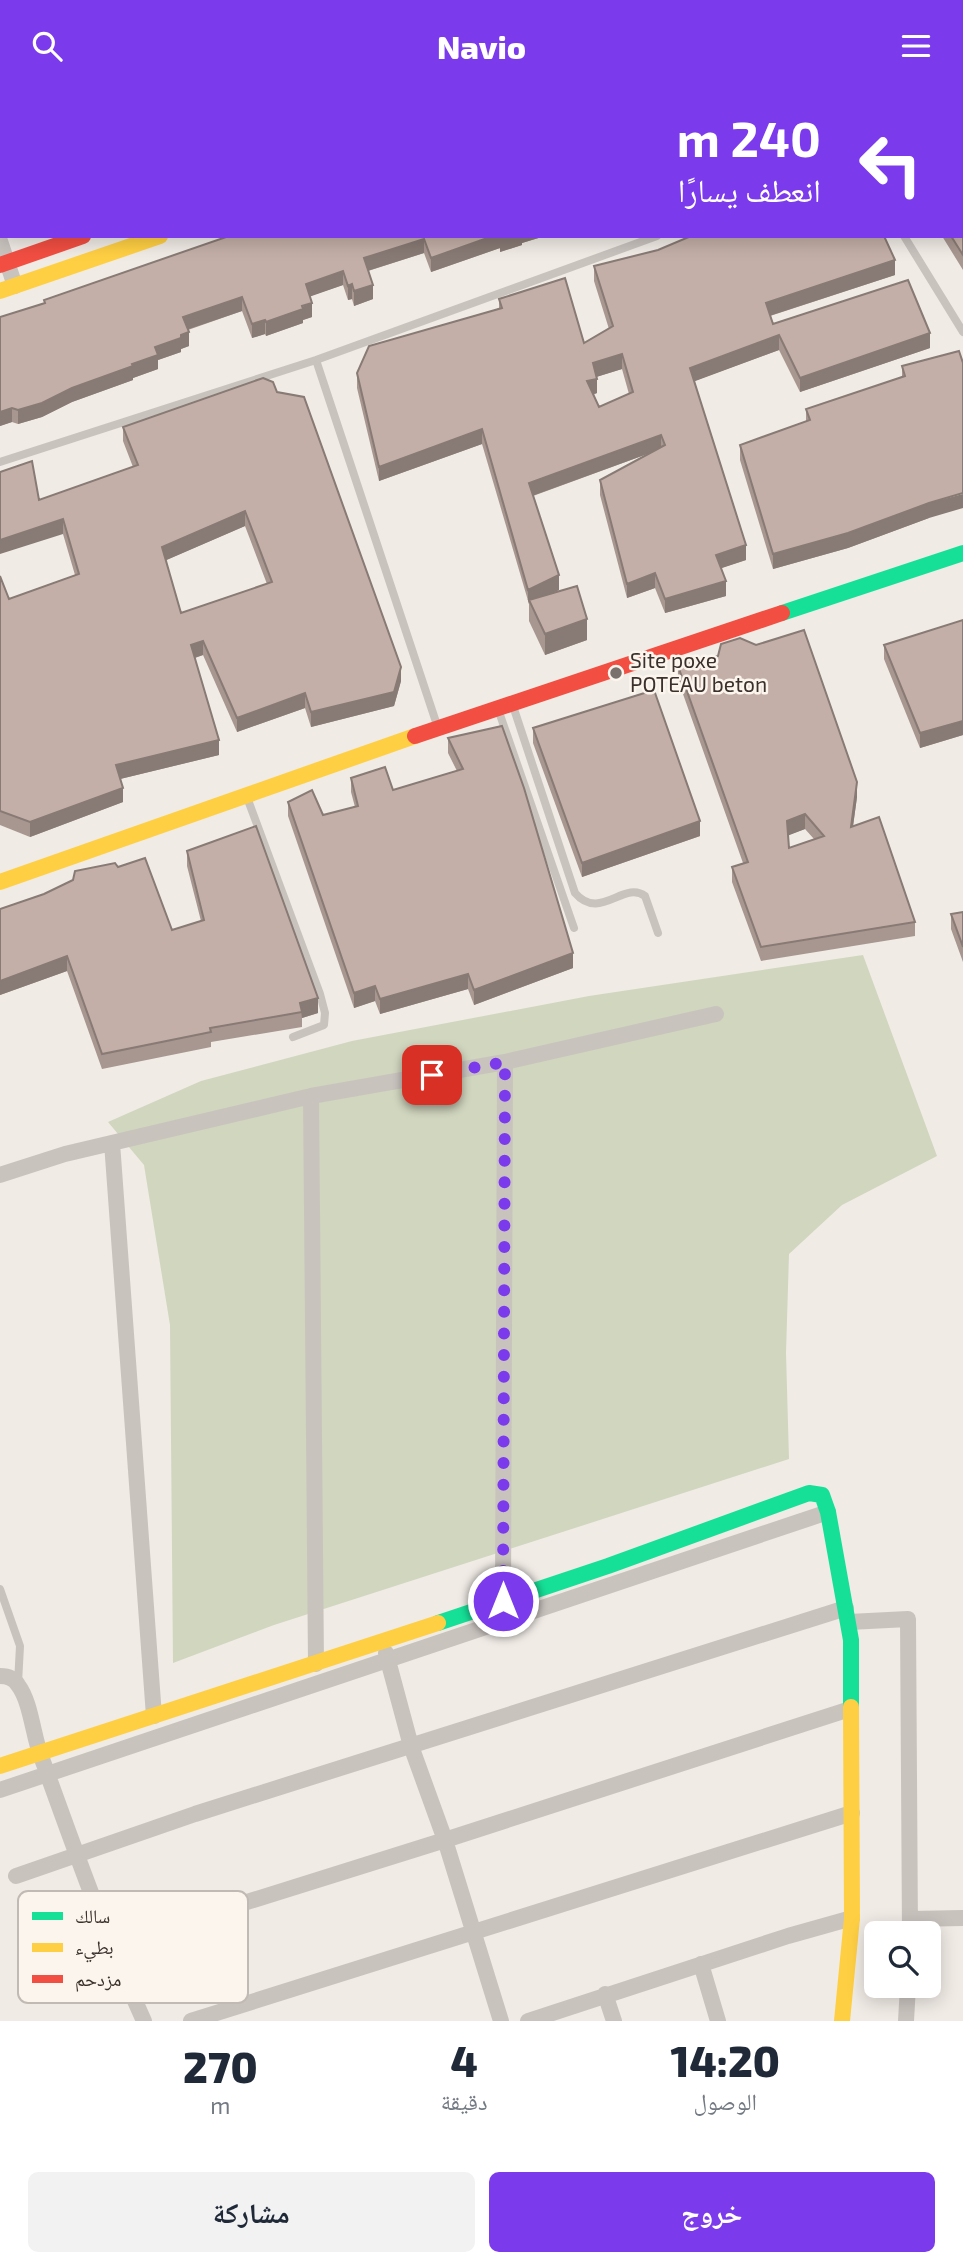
<!DOCTYPE html>
<html lang="ar">
<head>
<meta charset="utf-8">
<style>
	:root { --surface:#fff; --page:#f2f2f3; --text:#1f2937; --muted:#747a83; --accent:#7c3aed }
	body { margin:0; font-family:"Exo 2","Noto Naskh Arabic",sans-serif; background:var(--page); color:var(--text); direction:rtl; height:100vh; display:flex; flex-direction:column; font-size:26px; white-space:nowrap }
	* { box-sizing:border-box; margin:0 }
	p { font-size:23px; color:var(--muted) }
	.icon { flex:none; width:38px; height:38px; fill:none; stroke:currentColor; stroke-width:2; stroke-linecap:round; stroke-linejoin:round }
	.map { position:relative; height:1930px; overflow:hidden; direction:ltr }
	.panel { display:flex; flex-direction:column; background:var(--surface); flex:1 }
	.panel>* { flex:none }
	.top-card { position:absolute; left:0px; top:0px; width:964px; height:147px; box-shadow:0 4px 18px #0003; direction:rtl; background:#7c3aed; color:#fff; overflow:hidden }
	.fabs { position:absolute; left:864px; top:1830px; display:grid; gap:14px }
	.fabs a { display:grid; place-items:center; width:77px; height:77px; border-radius:10px; background:var(--surface); box-shadow:0 4px 18px #0003; font-size:35px }
	.pin { position:absolute; display:grid; place-items:center; width:60px; height:60px; color:#fff; margin:-30px; border-radius:14px; box-shadow:0 4px 10px #0006 }
	.me { position:absolute; width:77px; margin:-38px; rotate:0deg; stroke-linejoin:round; filter:drop-shadow(0 0 5px #0008) }
	.turn { display:flex; align-items:center; gap:24px; height:147px; padding:0 28px; font-size:32px }
	.turn .icon { width:91px; height:91px; stroke-width:2.5 }
	.turn b { display:block; font-size:49px; line-height:60px }
	.eta { display:flex; justify-content:space-evenly; align-items:center; height:119px; text-align:center }
	.eta b { font-size:42px; font-weight:800; line-height:49px }
	.primary-button { display:flex; gap:14px; margin-top:auto; padding:14px 28px }
	.primary-button a { flex:1; height:80px; border-radius:10px; background:var(--accent); color:#fff; font-size:28px; font-weight:800; line-height:80px; text-align:center }
	.primary-button a+a { background:var(--page); color:var(--text) }
	header { display:flex; justify-content:space-between; align-items:center; height:91px; padding:0 28px; background:var(--accent); color:#fff; font-size:32px; font-weight:800 }
	.map>svg:first-child { display:block }
	.green { fill:#d1d6bf }
	.lines { fill:none; stroke-linecap:round; stroke-linejoin:round }
	.lane { stroke:#c9c3be; stroke-width:8 }
	.street { stroke:#c9c3be; stroke-width:16 }
	.fast { stroke:#16e098; stroke-width:16 }
	.slow { stroke:#ffcf43; stroke-width:16 }
	.jam { stroke:#f24e42; stroke-width:16 }
	.wall { fill:#a89690; fill-rule:evenodd }
	.shaded-wall { fill:#887a75 }
	.building { fill:#c3afa7; stroke:#887a75; stroke-width:2; fill-rule:evenodd }
	.route { stroke:#7c3aed; stroke-width:12; stroke-dasharray:0 21.6 }
	.poi-dot { fill:#7a716c; stroke:#fbf5ee; stroke-width:2.5 }
	.labels { text-anchor:middle; stroke-width:5; stroke-linejoin:round; paint-order:stroke }
	.poi-label { font-size:21px; fill:#3b302b; stroke:#fbf5ee; text-anchor:start }
	.key { fill:#fbf5ee; stroke:#c1bab4; stroke-width:2 }
	.key-label { font-size:19px; fill:#3b302b }
</style>
</head>
<body>
<header><svg class="icon" aria-label="menu" viewBox="0 0 24 24"><path d="M4 6h16M4 12h16M4 18h16"/></svg>Navio<svg class="icon" aria-label="search" viewBox="0 0 24 24"><circle cx="10" cy="10" r="6"/><path d="M15 15l6 6"/></svg></header>
<div class="map">
<svg width="963" height="1930" viewBox="0 0 963 1930">
	<rect width="100%" height="100%" fill="#f0ebe5"/>
	<!-- green -->
	<path class="green" d="M 863,864 L 937,1065 L 842,1114 L 789,1163 L 786,1262 L 789,1368 L 274,1534 L 173,1572 L 170,1234 L 144,1074 L 108,1031 L 201,990 L 352,950 L 589,905 Z"/>
	<g class="lines">
		<!-- lane -->
		<path class="lane" d="M 895,0 L 897,2
			M 939,2 L 942,0
			M 904,145 L 963,241
			M 316,269 L 437,634
			M 0,371 L 316,269 L 657,145
			M 513,615 L 575,802 C 600,831 624,789 645,805 L 658,842
			M 498,618 L 574,837
			M 248,709 L 320,903 L 325,922 L 324,934 L 293,946
			M 0,1498 L 20,1555 L 18,1592"/>
		<!-- street -->
		<path class="street" d="M 100,0 L 101,2
			M 185,0 L 185,2
			M 247,0 L 248,2
			M 309,0 L 309,2
			M 397,0 L 397,2
			M 478,0 L 479,2
			M 66,2 L 71,0
			M 0,23 L 2,23
			M 0,150 L 15,195
			M 311,1005 L 316,1573
			M 112,1052 L 154,1625
			M 0,1084 L 65,1063 L 311,1005 L 505,971 L 716,923
			M 503,1510 L 505,971
			M 849,1531 L 908,1528 L 910,1843
			M 386,1562 L 411,1655 L 445,1749 L 501,1930
			M 0,1585 C 7,1585 14,1587 18,1594 C 31,1611 33,1645 41,1665 C 73,1754 105,1844 144,1930
			M 0,1699 L 828,1421
			M 16,1785 L 195,1723 L 846,1517
			M 911,1828 L 963,1827
			M 110,1854 L 445,1749 L 850,1618
			M 701,1873 L 718,1930
			M 605,1903 L 614,1930
			M 191,1930 L 852,1722
			M 528,1930 L 788,1845 L 852,1827
			M 906,1930 L 908,1895"/>
		<!-- fast -->
		<path class="fast" d="M 582,2 L 587,0
			M 782,522 L 963,462
			M 438,1532 L 608,1475 L 809,1402 L 822,1404 L 828,1421 L 851,1549 L 851,1616"/>
		<!-- slow -->
		<path class="slow" d="M 497,2 L 502,0
			M 0,200 L 160,145
			M 0,791 L 415,645
			M 0,1675 L 438,1532
			M 842,1930 L 852,1827 L 851,1616"/>
		<!-- jam -->
		<path class="jam" d="M 0,174 L 83,145
			M 415,645 L 782,522"/>
	</g>
	<!-- wall -->
	<path class="wall" d="M 963,17 L 963,179 L 942,145 L 962,145 Z
		M 229,145 L 545,145 L 522,152 L 522,154 L 500,161 L 500,157 L 431,181 L 424,162 L 368,180 L 373,208 L 354,215 L 352,208 L 348,209 L 343,194 L 310,205 L 312,226 L 303,229 L 303,232 L 266,245 L 265,243 L 252,247 L 242,220 L 188,239 L 189,255 L 181,258 L 181,261 L 158,269 L 158,278 L 133,287 L 133,289 L 72,311 L 42,326 L 18,333 L 12,331 L 0,335 L 0,226 L 44,212 L 44,209 Z
		M 594,175 L 895,184 L 770,225 L 773,233 L 930,257 L 800,301 L 779,259 L 694,290 L 746,469 L 721,477 L 726,505 L 665,522 L 655,497 L 627,507 L 600,404 L 600,389 L 650,362 L 533,405 L 559,499 L 553,502 L 587,549 L 545,564 L 529,530 L 529,513 L 482,353 L 379,390 L 357,297 L 357,282 L 499,217 L 499,208 L 584,252 L 609,238 L 594,190 ZM 622,278 L 629,303 L 599,316 L 593,304 L 597,302 L 596,286 Z
		M 959,260 L 929,427 L 848,457 L 773,478 L 740,369 L 740,354 L 806,330 L 806,318 L 902,286 L 902,275 Z
		M 277,301 L 401,590 L 394,615 L 311,636 L 305,617 L 237,641 L 203,564 L 195,567 L 219,664 L 120,688 L 123,711 L 30,746 L 0,734 L 0,485 L 9,508 L 75,484 L 63,443 L 39,409 L 133,376 L 123,350 L 123,336 ZM 245,435 L 267,493 L 181,522 L 166,469 Z
		M 963,529 L 963,644 L 920,657 L 884,568 L 884,554 Z
		M 678,575 L 857,706 L 853,735 L 915,831 L 915,845 L 761,870 L 732,791 L 732,776 L 743,772 L 678,589 ZM 805,738 L 814,748 L 789,757 L 788,744 Z
		M 533,637 L 700,745 L 582,786 L 533,652 Z
		M 448,647 L 573,877 L 474,914 L 468,898 L 380,923 L 375,910 L 354,917 L 288,725 L 288,711 L 323,724 L 355,716 L 351,701 L 351,687 L 393,699 L 457,680 L 448,662 Z
		M 187,760 L 318,922 L 302,927 L 302,936 L 211,951 L 211,956 L 102,978 L 67,880 L 0,904 L 0,818 L 172,839 L 201,830 L 187,775 Z
		M 963,821 L 963,871 L 951,838 L 951,823 Z"/>
	<!-- shaded-wall -->
	<path class="shaded-wall" d="M 223,0 L 237,0 L 236,2 L 219,1 Z
		M 373,0 L 386,0 L 386,2 L 368,2 Z
		M 493,145 L 500,145 L 500,157 L 431,181 L 431,167 Z
		M 506,145 L 522,145 L 522,154 L 500,161 L 500,147 Z
		M 522,145 L 545,145 L 522,152 Z
		M 424,148 L 424,162 L 364,181 L 364,167 Z
		M 895,169 L 895,184 L 766,226 L 766,212 Z
		M 343,180 L 343,194 L 306,207 L 306,193 Z
		M 352,193 L 352,208 L 348,209 L 348,195 Z
		M 373,194 L 373,208 L 354,215 L 354,200 Z
		M 242,206 L 242,220 L 183,240 L 183,226 Z
		M 312,212 L 312,226 L 303,229 L 303,232 L 266,245 L 266,231 Z
		M 265,229 L 265,243 L 252,247 L 252,233 Z
		M 189,241 L 189,255 L 181,258 L 181,244 Z
		M 930,242 L 930,257 L 800,301 L 800,287 Z
		M 779,244 L 779,259 L 690,292 L 690,277 Z
		M 181,247 L 181,261 L 158,269 L 158,278 L 133,287 L 133,289 L 72,311 L 42,326 L 18,333 L 18,319 L 132,273 L 155,256 Z
		M 622,263 L 622,278 L 593,287 L 593,272 Z
		M 597,288 L 597,302 L 587,305 L 587,290 Z
		M 12,317 L 12,331 L 0,335 L 0,321 Z
		M 482,338 L 482,353 L 379,390 L 379,376 Z
		M 661,344 L 661,358 L 529,406 L 529,392 Z
		M 963,403 L 963,417 L 929,427 L 848,457 L 773,478 L 773,463 L 929,412 Z
		M 245,420 L 245,435 L 162,471 L 162,456 Z
		M 63,428 L 63,443 L 0,463 L 0,449 Z
		M 746,454 L 746,469 L 716,479 L 716,464 Z
		M 655,482 L 655,497 L 627,507 L 627,493 Z
		M 559,484 L 559,499 L 530,512 L 529,509 L 528,513 L 528,499 Z
		M 726,490 L 726,505 L 665,522 L 665,508 Z
		M 587,528 L 587,549 L 545,564 L 545,543 Z
		M 203,550 L 203,564 L 191,568 L 191,554 Z
		M 401,576 L 401,590 L 394,615 L 311,636 L 311,621 Z
		M 305,602 L 305,617 L 237,641 L 237,627 Z
		M 963,630 L 963,644 L 920,657 L 920,642 Z
		M 219,649 L 219,664 L 116,689 L 116,674 Z
		M 857,691 L 857,706 L 851,750 L 851,736 Z
		M 123,697 L 123,711 L 30,746 L 30,731 Z
		M 805,723 L 805,738 L 787,745 L 787,730 Z
		M 700,730 L 700,745 L 582,786 L 582,772 Z
		M 573,862 L 573,877 L 474,914 L 474,899 Z
		M 67,865 L 67,880 L 0,904 L 0,890 Z
		M 468,883 L 468,898 L 380,923 L 380,908 Z
		M 375,895 L 375,910 L 354,917 L 354,902 Z
		M 318,907 L 318,922 L 302,927 L 300,912 Z"/>
	<!-- building -->
	<path class="building" d="M 79,0 L 93,0 L 94,2 L 76,2 Z
		M 108,0 L 176,0 L 177,2 L 107,2 Z
		M 213,0 L 220,0 L 220,2 L 208,2 Z
		M 318,0 L 373,0 L 368,2 L 319,2 Z
		M 638,0 L 837,0 L 837,2 L 633,2 Z
		M 962,17 L 963,17 L 963,164 L 951,145 L 962,145 Z
		M 2,95 L 2,109 L 0,109 L 0,96 Z
		M 229,145 L 493,145 L 431,167 L 424,148 L 364,167 L 373,194 L 354,200 L 352,193 L 348,195 L 343,180 L 306,193 L 312,212 L 302,215 L 303,218 L 266,231 L 265,229 L 252,233 L 242,206 L 183,226 L 189,241 L 181,244 L 181,247 L 155,256 L 158,264 L 132,273 L 133,275 L 72,297 L 42,312 L 18,319 L 12,317 L 0,321 L 0,226 L 45,212 L 44,209 Z
		M 691,145 L 884,145 L 895,169 L 766,212 L 773,233 L 908,189 L 930,242 L 800,287 L 779,244 L 690,277 L 746,454 L 716,464 L 726,490 L 665,508 L 655,482 L 627,493 L 600,389 L 665,354 L 661,344 L 529,392 L 559,484 L 528,499 L 482,338 L 379,376 L 357,282 L 369,255 L 502,217 L 499,208 L 565,187 L 584,252 L 613,235 L 594,175 L 658,159 ZM 622,263 L 633,301 L 599,316 L 587,290 L 597,288 L 593,272 Z
		M 959,260 L 963,272 L 963,402 L 929,412 L 848,442 L 773,463 L 740,354 L 810,329 L 806,318 L 905,285 L 902,275 Z
		M 263,287 L 273,291 L 277,301 L 304,306 L 401,576 L 394,601 L 311,621 L 305,602 L 237,627 L 203,550 L 191,554 L 219,649 L 116,674 L 123,697 L 30,731 L 0,720 L 0,485 L 9,508 L 79,483 L 63,428 L 0,449 L 0,381 L 32,370 L 39,409 L 138,374 L 123,336 ZM 245,420 L 272,491 L 181,522 L 162,456 Z
		M 577,495 L 587,528 L 545,543 L 529,509 Z
		M 963,529 L 963,630 L 920,642 L 884,554 Z
		M 804,539 L 857,691 L 851,736 L 879,726 L 915,831 L 761,856 L 732,776 L 748,771 L 678,575 L 718,565 L 721,553 L 740,547 L 756,554 ZM 805,723 L 824,745 L 789,757 L 787,730 Z
		M 654,599 L 700,730 L 582,772 L 533,637 Z
		M 502,635 L 524,697 L 573,862 L 474,899 L 468,883 L 380,908 L 375,895 L 354,902 L 288,711 L 312,699 L 323,724 L 358,715 L 351,687 L 385,676 L 393,699 L 463,678 L 448,647 Z
		M 256,735 L 318,907 L 300,912 L 302,921 L 210,937 L 211,941 L 102,963 L 67,865 L 0,890 L 0,818 L 44,803 L 73,789 L 75,780 L 115,772 L 118,776 L 145,767 L 172,839 L 204,829 L 187,760 Z
		M 963,821 L 963,856 L 951,823 Z"/>
	<g class="lines">
		<!-- route -->
		<path class="route" d="M 432,984 L 505,971 L 503,1510"/>
	</g>
	<!-- markers -->
	<circle class="poi-dot" cx="616" cy="582" r="7"/>
	<g class="labels">
		<!-- poi labels -->
		<g class="poi-label">
			<text x="630" y="577">Site poxe<tspan x="630" dy="24">POTEAU beton</tspan></text>
		</g>
	</g>
	<!-- legend -->
	<rect x="18" y="1800" width="230" height="112" rx="10" class="key"/>
	<rect x="32" y="1821" width="31" height="8" fill="#16e098"/>
	<rect x="32" y="1852" width="31" height="9" fill="#ffcf43"/>
	<rect x="32" y="1884" width="31" height="8" fill="#f24e42"/>
	<g class="key-label">
		<text x="75" y="1832">سالك</text>
		<text x="75" y="1863">بطيء</text>
		<text x="75" y="1895">مزدحم</text>
	</g>
</svg>
<div class="fabs">
<a><svg class="icon" aria-label="search" viewBox="0 0 24 24"><circle cx="10" cy="10" r="6"/><path d="M15 15l6 6"/></svg></a>
</div>
<div class="pin" style="left:432px;top:984px;background:#d93025"><svg class="icon" aria-label="arrive" viewBox="0 0 24 24"><path d="M6 21V4h12l-3 4 3 4H6"/></svg></div>
<svg class="me" style="left:503px;top:1510px" viewBox="-20 -20 40 40"><circle r="17" fill="#7c3aed" stroke="#fff" stroke-width="3"/><path d="M0-11L8 9 0 5-8 9z" fill="#fff"/></svg>
<div class="top-card">
<div class="turn"><svg class="icon" aria-label="left" viewBox="0 0 24 24"><path d="M17 20v-9H6M10 6l-5 5 5 5"/></svg><div><b>240 m</b>انعطف يسارًا</div></div>
</div>
</div>
<section class="panel">
<div class="eta">
<div><b>14:20</b><p>الوصول</p></div>
<div><b>4</b><p>دقيقة</p></div>
<div><b>270</b><p>m</p></div>
</div>
<div class="primary-button"><a>خروج</a><a>مشاركة</a></div>
</section>
</body>
</html>
